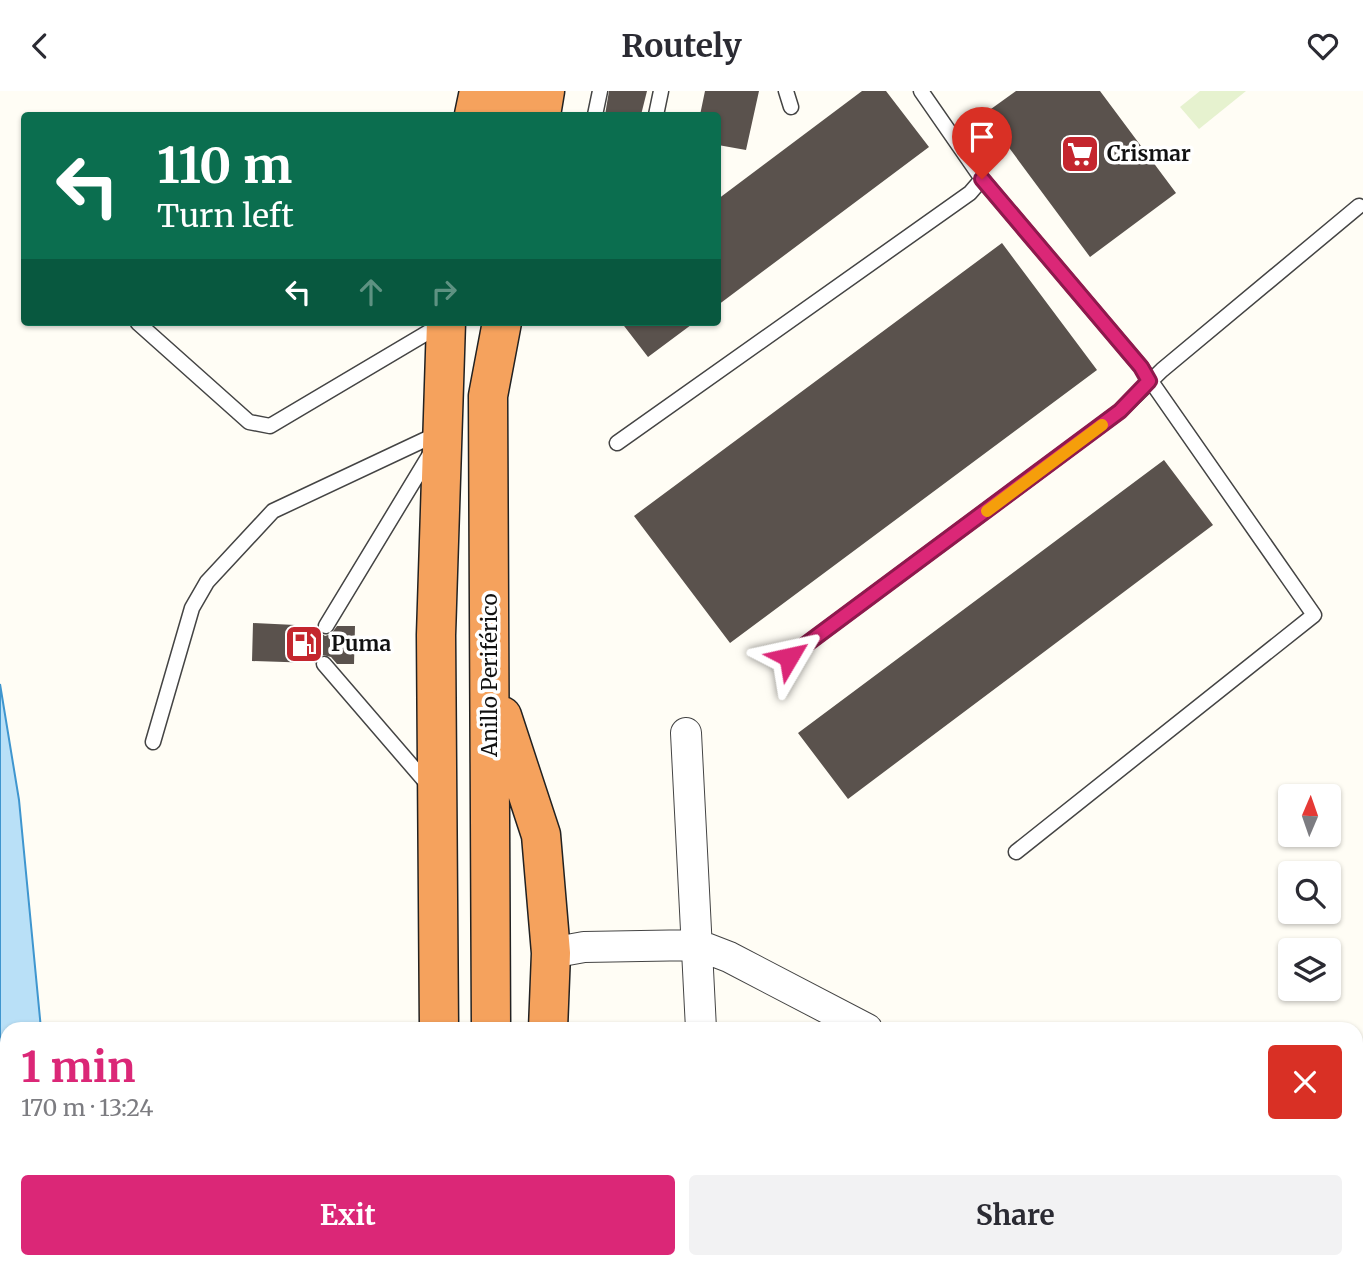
<!DOCTYPE html>
<html lang="en">
<head>
<meta charset="utf-8">
<style>
	:root { --surface:#fff; --page:#f2f2f3; --text:#2b2b33; --muted:#7c7c81; --accent:#db2777 }
	body { margin:0; font-family:Merriweather,serif; background:var(--page); color:var(--text); height:100vh; display:flex; flex-direction:column; font-size:26px; white-space:nowrap }
	* { box-sizing:border-box; margin:0 }
	p { font-size:23px; color:var(--muted) }
	.icon { flex:none; width:38px; height:38px; fill:none; stroke:currentColor; stroke-width:2; stroke-linecap:round; stroke-linejoin:round }
	.map { position:relative; flex:1; overflow:hidden }
	.side { position:absolute; left:0px; top:931px; width:1363px; height:247px; display:flex; flex-direction:column; background:var(--surface); border-radius:21px 21px 0 0; box-shadow:0 2px 5px #0004 }
	.side>* { flex:none }
	.hud { position:absolute; left:21px; top:21px; width:700px; height:214px; border-radius:7px; box-shadow:0 2px 5px #0004; background:#0b6e4f; color:#fff; overflow:hidden }
	.needle { width:46px; rotate:2deg }
	.buttons { position:absolute; left:1278px; top:693px; display:grid; gap:14px }
	.buttons a { display:grid; place-items:center; width:63px; height:63px; border-radius:7px; background:var(--surface); box-shadow:0 2px 5px #0004; font-size:35px }
	.pin { position:absolute; display:grid; place-items:center; width:60px; height:60px; color:#fff; margin:-72px -30px; border-radius:50% 50% 50% 0; rotate:-45deg; box-shadow:0 0 7px #0007 }
	.pin .icon { rotate:45deg }
	.me { position:absolute; width:77px; margin:-38px; rotate:54deg; stroke-linejoin:round; filter:drop-shadow(0 0 5px #0008) }
	.turn { display:flex; align-items:center; gap:24px; height:147px; padding:0 21px; font-size:32px }
	.turn .icon { width:91px; height:91px; stroke-width:2.5 }
	.turn b { display:block; font-size:49px; line-height:60px }
	.lanes { display:flex; align-items:center; height:66px; padding:0 21px; background:#0003; justify-content:center; gap:35px; direction:ltr }
	.lanes .off { opacity:.35 }
	.round { display:grid; place-items:center; flex:none; width:74px; height:74px; border-radius:7px; background:var(--page) }
	.headline { display:flex; align-items:center; justify-content:space-between; height:119px; padding:0 21px }
	h1 { font-size:42px; font-weight:700; line-height:52px; color:var(--accent) }
	.primary-button { display:flex; gap:14px; margin-top:auto; padding:14px 21px }
	.primary-button a { flex:1; height:80px; border-radius:7px; background:var(--accent); color:#fff; font-size:28px; font-weight:700; line-height:80px; text-align:center }
	.primary-button a+a { background:var(--page); color:var(--text) }
	header { display:flex; justify-content:space-between; align-items:center; height:91px; padding:0 21px; background:var(--surface); font-size:32px; font-weight:700 }
	.map>svg:first-child { display:block }
	.pitch { fill:#e6f2cf }
	.water { fill:#b9e0f7; stroke:#3f96cf; stroke-width:2 }
	.building { fill:#5a524d }
	.lines { fill:none; stroke-linecap:round; stroke-linejoin:round }
	.lane-casing { stroke:#444; stroke-width:17 }
	.street-casing { stroke:#444; stroke-width:32 }
	.highway-casing { stroke:#222; stroke-width:41 }
	.lane { stroke:#fff; stroke-width:14 }
	.street { stroke:#fff; stroke-width:30 }
	.highway { stroke:#f5a25d; stroke-width:38 }
	.route-casing { stroke:#8e194d; stroke-width:18 }
	.route { stroke:#db2777; stroke-width:12 }
	.slow { stroke:#f59e0b; stroke-width:12 }
	.labels { text-anchor:middle; stroke-width:7; stroke-linejoin:round; paint-order:stroke }
	.poi-label { font-size:21px; font-weight:bold; fill:#111; stroke:#fff; text-anchor:start }
	.street-label { font-size:21px; fill:#111; stroke:#fff }
</style>
</head>
<body>
<header><svg class="icon" aria-label="back" viewBox="0 0 24 24"><path d="M15 5l-7 7 7 7"/></svg>Routely<svg class="icon" aria-label="heart" viewBox="0 0 24 24"><path d="M12 20l-8-8c-3-5 5-10 8-4 3-6 11-1 8 4z"/></svg></header>
<div class="map">
<svg width="1363" height="1177" viewBox="0 0 1363 1177">
	<rect width="100%" height="100%" fill="#fffdf5"/>
	<!-- pitch -->
	<path class="pitch" d="M 1200,0 L 1246,0 L 1199,38 L 1180,16 Z"/>
	<!-- water -->
	<path class="water" d="M 0,593 L 19,709 L 41,938 L 7,938 L 7,1171 L 51,1171 L 50,1177 L 0,1177 Z"/>
	<!-- building -->
	<path class="building" d="M 609,0 L 647,0 L 641,24 L 605,24 Z
		M 705,0 L 759,0 L 746,59 L 718,54 L 718,24 L 700,24 Z
		M 862,0 L 886,0 L 929,56 L 718,214 L 718,108 Z
		M 1016,0 L 1100,0 L 1176,102 L 1090,166 L 984,23 Z
		M 1002,152 L 1097,279 L 730,552 L 634,425 Z
		M 621,231 L 695,231 L 648,266 Z
		M 1164,369 L 1213,434 L 848,708 L 798,642 Z
		M 253,532 L 316,535 L 318,540 L 325,545 L 331,543 L 337,535 L 355,535 L 354,573 L 337,573 L 331,566 L 323,564 L 317,566 L 315,572 L 252,570 Z"/>
	<g class="lines">
		<defs>
			<path id="lane" d="M 786,0 L 791,16
				M 921,0 L 982,88 L 1141,276 L 1314,524 L 1016,761
				M 595,24 L 600,0
				M 656,24 L 661,0
				M 138,232 L 249,331 L 270,335 L 442,233
				M 617,352 L 970,102 L 982,88
				M 326,535 L 432,360
				M 789,566 L 1120,320 L 1162,279 L 1359,115
				M 324,573 L 430,696
				M 153,651 L 192,517 L 207,491 L 273,420 L 439,342
				M 352,1177 L 352,1171"/>
			<path id="street" d="M 686,642 L 701,938
				M 551,862 L 584,856 L 698,854 L 729,866 L 867,938
				M 1356,978 L 1363,971
				M 708,1171 L 708,1177
				M 1030,1171 L 1037,1177
				M 879,1177 L 880,1171
				M 1101,1177 L 1105,1171"/>
			<path id="highway" d="M 474,24 L 479,0
				M 503,24 L 507,0
				M 541,24 L 545,0
				M 502,625 L 541,744 L 551,862 L 548,938
				M 439,938 L 436,544 L 446,231
				M 491,938 L 488,305 L 502,231
				M 446,1171 L 446,1177
				M 514,1177 L 515,1171"/>
		</defs>
		<!-- lane casing -->
		<use href="#lane" class="lane-casing"/>
		<!-- street casing -->
		<use href="#street" class="street-casing"/>
		<!-- highway casing -->
		<use href="#highway" class="highway-casing"/>
		<!-- lane -->
		<use href="#lane" class="lane"/>
		<!-- street -->
		<use href="#street" class="street"/>
		<!-- highway -->
		<use href="#highway" class="highway"/>
	</g>
	<g class="lines">
		<defs>
			<path id="route" d="M 789,566 L 1120,320 L 1149,290 L 1141,276 L 982,88"/>
		</defs>
		<!-- route casing -->
		<use href="#route" class="route-casing"/>
		<!-- route -->
		<use href="#route" class="route"/>
		<!-- slow -->
		<path class="slow" d="M 987,420 L 1102,334"/>
	</g>
	<!-- icons -->
	<defs>
		<symbol id="supermarket-square" viewBox="-11 -11 22 22"><rect x="-9" y="-9" width="18" height="18" rx="4" fill="#c4262e" stroke="#fff"/><path d="M-6-5.5h2.5l.6 2H6L4.5 2H-2.5L-4.4-4H-6ZM-1.5 3.2a1.3 1.3 0 1 0 .1 0ZM3 3.2a1.3 1.3 0 1 0 .1 0Z" fill="#fff"/></symbol>
		<symbol id="fuel-square" viewBox="-11 -11 22 22"><rect x="-9" y="-9" width="18" height="18" rx="4" fill="#c4262e" stroke="#fff"/><path d="M-5.5-6h7V0h2V4h1.3V-2.5L3-4.5l.8-.8L6-3V5H2.5V1h-1V6h-7ZM-4.2-4.7v3.2H.2V-4.7Z" fill="#fff"/></symbol>
	</defs>
	<g fill-rule="evenodd">
		<use href="#supermarket-square" x="1058" y="41" width="44" height="44"/>
		<use href="#fuel-square" x="282" y="531" width="44" height="44"/>
	</g>
	<g class="labels">
		<!-- poi labels -->
		<g class="poi-label">
			<text x="1107" y="70">Crismar</text>
			<text x="331" y="560">Puma</text>
		</g>
		<!-- street labels -->
		<g class="street-label">
			<text transform="translate(490 584) rotate(-90)" y="7">Anillo Periférico</text>
		</g>
	</g>
</svg>
<div class="buttons">
<a><svg class="needle" viewBox="-14 -14 28 28"><path d="M0-13l5 13h-10z" fill="#e53935"/><path d="M0 13l5-13h-10z" fill="#7c7c81"/></svg></a>
<a><svg class="icon" aria-label="search" viewBox="0 0 24 24"><circle cx="10" cy="10" r="6"/><path d="M15 15l6 6"/></svg></a>
<a><svg class="icon" aria-label="layers" viewBox="0 0 24 24"><path d="M12 4l9 5-9 5-9-5zM3 14l9 5 9-5"/></svg></a>
</div>
<div class="pin" style="left:982px;top:88px;background:#d93025"><svg class="icon" aria-label="arrive" viewBox="0 0 24 24"><path d="M6 21V4h12l-3 4 3 4H6"/></svg></div>
<svg class="me" style="left:789px;top:566px" viewBox="-20 -20 40 40"><path d="M0-17L14 15 0 8-14 15z" fill="#db2777" stroke="#fff" stroke-width="4"/></svg>
<div class="hud">
<div class="turn"><svg class="icon" aria-label="left" viewBox="0 0 24 24"><path d="M17 20v-9H6M10 6l-5 5 5 5"/></svg><div><b>110 m</b>Turn left</div></div>
<div class="lanes"><svg class="icon" aria-label="left" viewBox="0 0 24 24"><path d="M17 20v-9H6M10 6l-5 5 5 5"/></svg><svg class="icon off" aria-label="ahead" viewBox="0 0 24 24"><path d="M12 20V5M6 11l6-6 6 6"/></svg><svg class="icon off" aria-label="right" viewBox="0 0 24 24"><path d="M7 20v-9h11M14 6l5 5-5 5"/></svg></div>
</div>
<section class="side">
<div class="headline"><div><h1>1 min</h1><p>170 m · 13:24</p></div><a class="round" style="background:#d93025;color:#fff"><svg class="icon" aria-label="close" viewBox="0 0 24 24"><path d="M6 6l12 12M18 6L6 18"/></svg></a></div>
<div class="primary-button"><a>Exit</a><a>Share</a></div>
</section>
</div>
</body>
</html>
